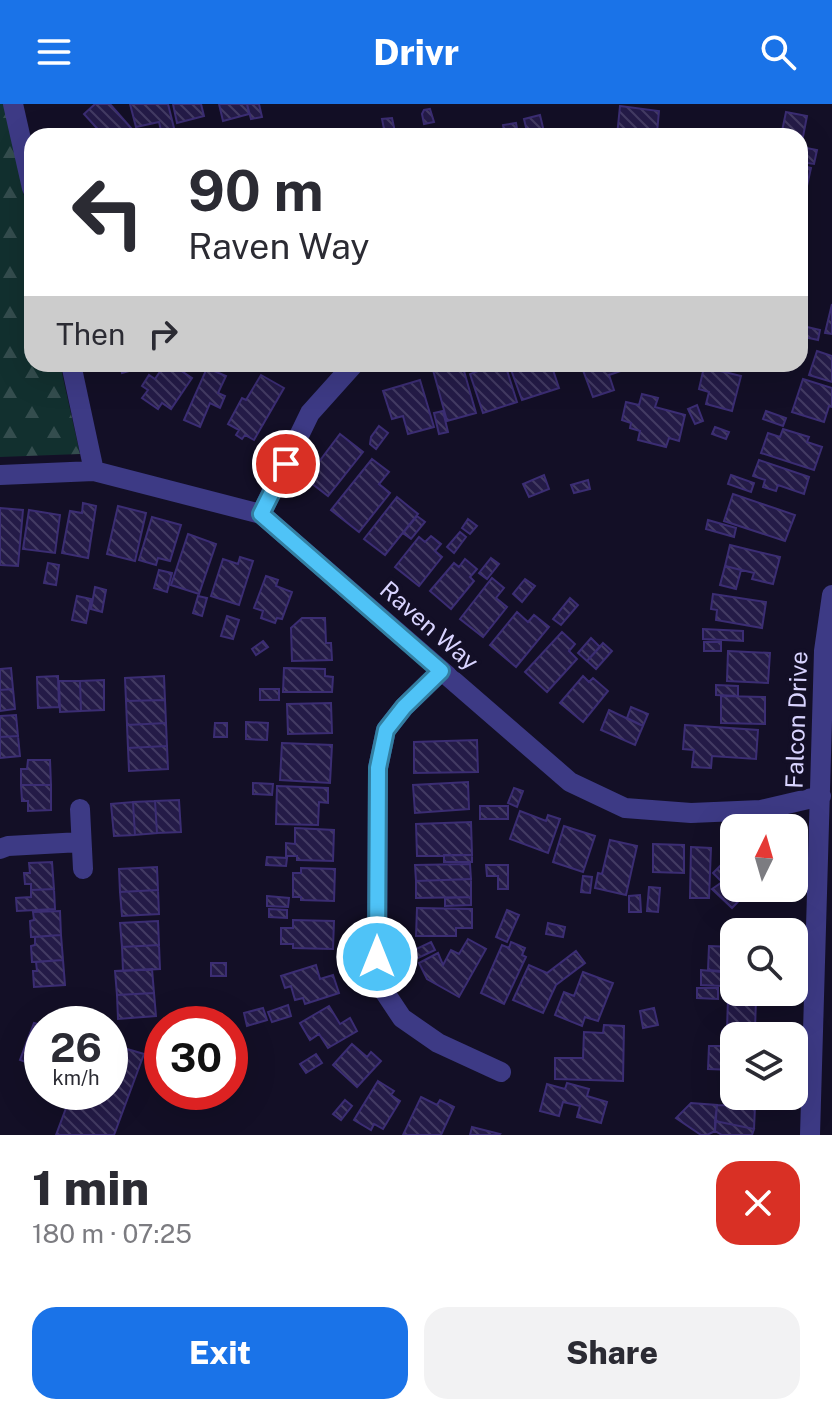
<!DOCTYPE html>
<html lang="en">
<head>
<meta charset="utf-8">
<style>
	:root { --surface:#fff; --page:#f2f2f3; --text:#2b2b33; --muted:#7c7c81; --accent:#1a73e8 }
	body { margin:0; font-family:"Public Sans",sans-serif; background:var(--page); color:var(--text); height:100vh; display:flex; flex-direction:column; font-size:30px; white-space:nowrap }
	* { box-sizing:border-box; margin:0 }
	p { font-size:26px; color:var(--muted) }
	.icon { flex:none; width:44px; height:44px; fill:none; stroke:currentColor; stroke-width:2; stroke-linecap:round; stroke-linejoin:round }
	.map { position:relative; height:1031px; overflow:hidden }
	.panel { display:flex; flex-direction:column; background:var(--surface); flex:1 }
	.panel>* { flex:none }
	.hud { position:absolute; left:24px; top:24px; width:784px; height:244px; border-radius:24px; box-shadow:0 8px 32px #0002; background:#fff; color:var(--text); overflow:hidden }
	.needle { width:52px; rotate:5deg }
	.controls { position:absolute; left:720px; top:710px; display:grid; gap:16px }
	.controls a { display:grid; place-items:center; width:88px; height:88px; border-radius:16px; background:var(--surface); box-shadow:0 8px 32px #0002; font-size:40px }
	.speed { position:absolute; left:24px; top:902px; display:flex; gap:16px; font-size:40px; font-weight:700; text-align:center }
	.speed>* { display:grid; place-content:center; width:104px; height:104px; border-radius:50%; background:var(--surface); box-shadow:0 8px 32px #0002; line-height:1 }
	.speed small { font-size:20px; font-weight:400 }
	.speed .limit { border:12px solid #d22; background:#fff; color:#111 }
	.pin { position:absolute; display:grid; place-items:center; width:68px; height:68px; color:#fff; margin:-34px; border:4px solid #fff; border-radius:50%; box-shadow:0 2px 8px #0007 }
	.me { position:absolute; width:88px; margin:-44px; rotate:0deg; stroke-linejoin:round; filter:drop-shadow(0 0 6px #0008) }
	.turn { display:flex; align-items:center; gap:28px; height:168px; padding:0 32px; font-size:36px }
	.turn .icon { width:104px; height:104px; stroke-width:2.5 }
	.turn b { display:block; font-size:56px; line-height:68px }
	.then { display:flex; align-items:center; height:76px; padding:0 32px; background:#0003; gap:16px; font-size:30px }
	.round { display:grid; place-items:center; flex:none; width:84px; height:84px; border-radius:24px; background:var(--page) }
	.head { display:flex; align-items:center; justify-content:space-between; height:136px; padding:0 32px }
	h1 { font-size:48px; font-weight:800; line-height:60px }
	.action { display:flex; gap:16px; margin-top:auto; padding:16px 32px }
	.action a { flex:1; height:92px; border-radius:24px; background:var(--accent); color:#fff; font-size:32px; font-weight:800; line-height:92px; text-align:center }
	.action a+a { background:var(--page); color:var(--text) }
	header { display:flex; justify-content:space-between; align-items:center; height:104px; padding:0 32px; background:var(--accent); color:#fff; font-size:36px; font-weight:800 }
	.map>svg:first-child { display:block }
	.forest { fill:url(#forest-firs) }
	.building { fill:url(#building-back-hatch); stroke:#3b2d73; stroke-width:2 }
	.lines { fill:none; stroke-linecap:round; stroke-linejoin:round }
	.minor { stroke:#3d3a85; stroke-width:20 }
	.route-casing { stroke:#337fa1; stroke-width:20 }
	.route { stroke:#4fc3f7; stroke-width:14 }
	.labels { text-anchor:middle; stroke-width:8; stroke-linejoin:round; paint-order:stroke }
	.street-label { font-size:24px; fill:#d9d4ff; stroke:#130f26 }
</style>
</head>
<body>
<header><svg class="icon" aria-label="menu" viewBox="0 0 24 24"><path d="M4 6h16M4 12h16M4 18h16"/></svg>Drivr<svg class="icon" aria-label="search" viewBox="0 0 24 24"><circle cx="10" cy="10" r="6"/><path d="M15 15l6 6"/></svg></header>
<div class="map">
<svg width="832" height="1031" viewBox="0 0 832 1031">
	<defs>
		<pattern id="forest-firs" width="22" height="20" patternUnits="userSpaceOnUse" patternTransform="scale(2)"><rect width="22" height="20" fill="#12302f"/><path d="M5 1l3.5 6h-7zM16 11l3.5 6h-7z" fill="#344d4e"/></pattern>
		<pattern id="building-back-hatch" width="6" height="6" patternUnits="userSpaceOnUse" patternTransform="scale(2)"><rect width="6" height="6" fill="#241b47"/><path d="M-1 5l2 2M0 0l6 6M5-1l2 2" fill="none" stroke="#433b63"/></pattern>
	</defs>
	<rect width="100%" height="100%" fill="#130f26"/>
	<!-- forest -->
	<path class="forest" d="M 0,0 L 4,0 L 32,128 L 32,260 L 60,260 L 80,350 L 0,353 Z"/>
	<!-- building -->
	<path class="building" d="M 95,0 L 110,0 L 131,24 L 122,32 L 104,32 L 84,10 Z
		M 130,0 L 168,0 L 175,28 L 162,31 L 159,18 L 136,23 Z
		M 173,0 L 201,0 L 204,12 L 177,19 Z
		M 219,0 L 247,0 L 249,10 L 223,17 Z
		M 247,0 L 259,0 L 262,13 L 251,15 Z
		M 620,2 L 659,7 L 657,29 L 647,28 L 647,32 L 617,32 Z
		M 430,5 L 434,18 L 424,20 L 422,10 L 424,6 Z
		M 786,8 L 807,12 L 801,43 L 817,46 L 814,60 L 800,58 L 800,32 L 781,32 Z
		M 540,11 L 544,28 L 528,32 L 524,15 Z
		M 392,14 L 395,28 L 385,30 L 382,15 Z
		M 516,19 L 518,30 L 505,32 L 503,21 Z
		M 800,61 L 811,64 L 807,82 L 800,81 Z
		M 832,200 L 832,230 L 825,229 Z
		M 803,222 L 820,226 L 818,236 L 800,232 Z
		M 817,247 L 832,252 L 832,278 L 809,271 Z
		M 120,260 L 154,260 L 122,269 Z
		M 165,260 L 171,260 L 192,274 L 171,305 L 162,299 L 158,305 L 142,294 L 148,286 L 142,282 L 149,271 L 155,275 Z
		M 453,260 L 462,260 L 476,309 L 447,317 L 433,266 Z
		M 479,260 L 505,260 L 517,298 L 483,309 L 470,270 L 481,266 Z
		M 509,260 L 551,260 L 559,284 L 522,296 Z
		M 618,260 L 621,267 L 609,271 L 614,286 L 593,293 L 581,261 Z
		M 704,263 L 741,272 L 732,307 L 706,300 L 709,288 L 699,285 Z
		M 207,264 L 226,272 L 218,289 L 225,292 L 220,304 L 210,299 L 200,323 L 184,316 Z
		M 261,271 L 284,284 L 254,336 L 245,331 L 242,335 L 236,331 L 239,326 L 228,320 L 242,294 L 246,296 Z
		M 803,275 L 832,284 L 832,303 L 829,302 L 824,318 L 792,308 Z
		M 420,276 L 434,323 L 408,330 L 403,312 L 392,315 L 383,287 Z
		M 642,290 L 658,294 L 655,303 L 685,311 L 679,337 L 669,334 L 666,343 L 638,336 L 640,327 L 630,324 L 631,319 L 622,316 L 626,298 L 639,301 Z
		M 697,301 L 703,317 L 695,320 L 688,305 Z
		M 443,307 L 448,328 L 439,330 L 434,309 Z
		M 766,307 L 786,314 L 783,322 L 763,315 Z
		M 379,322 L 388,329 L 376,345 L 370,340 L 371,333 Z
		M 715,323 L 729,328 L 726,335 L 712,330 Z
		M 783,325 L 809,333 L 807,338 L 822,343 L 814,366 L 761,349 L 768,329 L 780,333 Z
		M 340,330 L 363,348 L 328,392 L 306,375 Z
		M 372,355 L 389,368 L 379,380 L 390,389 L 359,428 L 331,406 Z
		M 759,356 L 809,373 L 804,390 L 778,381 L 776,387 L 763,383 L 765,376 L 753,372 Z
		M 544,371 L 549,385 L 529,393 L 523,380 Z
		M 731,371 L 754,379 L 751,388 L 728,380 Z
		M 588,376 L 590,385 L 574,389 L 571,381 Z
		M 733,390 L 795,411 L 785,437 L 724,417 Z
		M 397,393 L 418,410 L 385,451 L 364,435 Z
		M 83,399 L 96,402 L 88,454 L 62,449 L 70,407 L 82,409 Z
		M 118,402 L 146,409 L 135,457 L 107,450 Z
		M 0,404 L 23,406 L 18,462 L 0,461 Z
		M 29,406 L 60,411 L 55,449 L 23,445 Z
		M 417,412 L 425,418 L 411,435 L 403,429 Z
		M 152,413 L 181,421 L 170,457 L 158,454 L 156,461 L 139,456 Z
		M 468,415 L 477,422 L 470,430 L 462,424 Z
		M 708,416 L 736,424 L 734,433 L 706,425 Z
		M 460,428 L 466,433 L 454,449 L 447,443 Z
		M 188,430 L 216,440 L 199,490 L 171,481 Z
		M 431,432 L 441,440 L 435,447 L 442,453 L 419,482 L 395,463 L 419,433 L 425,438 Z
		M 730,441 L 780,453 L 773,480 L 752,475 L 754,469 L 725,462 Z
		M 240,453 L 253,457 L 239,501 L 211,492 L 223,455 L 238,460 Z
		M 491,454 L 499,460 L 487,475 L 479,469 Z
		M 465,455 L 477,465 L 470,473 L 474,477 L 451,505 L 430,487 L 454,459 L 459,463 Z
		M 48,459 L 59,461 L 56,481 L 44,479 Z
		M 725,462 L 741,466 L 736,485 L 720,481 Z
		M 159,466 L 172,469 L 167,488 L 154,484 Z
		M 266,472 L 278,476 L 276,482 L 292,488 L 282,515 L 277,514 L 275,519 L 261,514 L 263,507 L 254,504 Z
		M 492,474 L 504,484 L 496,494 L 507,503 L 483,533 L 460,515 Z
		M 525,475 L 535,482 L 522,498 L 513,490 Z
		M 95,483 L 106,486 L 102,508 L 91,505 Z
		M 713,490 L 766,498 L 762,524 L 716,516 L 717,506 L 711,505 Z
		M 77,492 L 91,495 L 86,519 L 72,516 Z
		M 198,492 L 207,494 L 202,512 L 193,509 Z
		M 570,494 L 578,501 L 561,521 L 553,515 Z
		M 517,508 L 528,518 L 534,511 L 549,523 L 516,563 L 490,541 Z
		M 227,512 L 239,516 L 233,535 L 221,532 Z
		M 302,514 L 325,514 L 326,539 L 331,539 L 332,556 L 292,557 L 291,524 Z
		M 703,525 L 743,527 L 743,537 L 703,535 Z
		M 562,528 L 575,540 L 569,547 L 577,555 L 547,588 L 525,568 Z
		M 591,534 L 600,543 L 587,557 L 578,549 Z
		M 263,537 L 268,543 L 256,551 L 252,545 Z
		M 704,538 L 721,538 L 721,547 L 704,547 Z
		M 603,539 L 612,547 L 596,565 L 587,557 Z
		M 728,547 L 770,549 L 768,579 L 727,577 Z
		M 11,564 L 13,585 L 0,586 L 0,565 Z
		M 284,564 L 325,565 L 325,572 L 333,573 L 332,588 L 283,588 Z
		M 58,572 L 59,603 L 38,604 L 37,573 Z
		M 164,572 L 165,596 L 126,597 L 125,574 Z
		M 583,572 L 589,578 L 593,574 L 608,587 L 583,618 L 560,599 Z
		M 104,576 L 104,606 L 81,607 L 80,577 Z
		M 59,577 L 80,577 L 81,607 L 60,608 Z
		M 716,581 L 738,582 L 738,592 L 716,591 Z
		M 13,585 L 15,605 L 0,607 L 0,586 Z
		M 260,585 L 279,585 L 279,596 L 260,596 Z
		M 721,592 L 765,593 L 765,620 L 721,619 Z
		M 165,596 L 166,619 L 127,621 L 126,597 Z
		M 331,599 L 332,629 L 288,630 L 287,600 Z
		M 631,603 L 648,610 L 643,622 L 627,614 Z
		M 609,606 L 643,622 L 635,641 L 601,626 Z
		M 16,611 L 18,632 L 0,633 L 0,612 Z
		M 246,618 L 268,619 L 267,636 L 246,635 Z
		M 166,619 L 167,642 L 128,644 L 127,621 Z
		M 215,619 L 227,619 L 227,633 L 214,633 Z
		M 685,621 L 758,626 L 756,655 L 712,652 L 711,664 L 692,663 L 694,646 L 683,645 Z
		M 18,632 L 20,652 L 0,654 L 0,633 Z
		M 477,636 L 478,668 L 414,669 L 414,638 Z
		M 282,639 L 332,641 L 330,679 L 280,676 Z
		M 167,642 L 168,665 L 129,667 L 128,644 Z
		M 28,656 L 50,656 L 51,681 L 21,681 L 21,665 L 27,665 Z
		M 468,678 L 469,705 L 415,709 L 413,681 Z
		M 253,679 L 273,680 L 272,691 L 253,690 Z
		M 21,681 L 51,681 L 51,706 L 28,707 L 28,697 L 22,697 Z
		M 277,682 L 328,684 L 328,699 L 319,698 L 318,721 L 276,720 Z
		M 514,684 L 523,687 L 517,703 L 508,699 Z
		M 179,696 L 181,728 L 157,729 L 155,697 Z
		M 155,697 L 157,729 L 135,731 L 133,698 Z
		M 133,698 L 135,731 L 114,732 L 111,700 Z
		M 480,702 L 508,702 L 508,715 L 480,715 Z
		M 520,707 L 546,717 L 548,711 L 560,715 L 548,749 L 510,735 Z
		M 471,718 L 472,751 L 417,752 L 416,720 Z
		M 564,722 L 595,732 L 583,768 L 553,758 Z
		M 295,724 L 334,726 L 333,757 L 297,756 L 297,752 L 286,752 L 286,739 L 295,740 Z
		M 610,736 L 637,742 L 626,791 L 595,784 L 598,769 L 602,770 Z
		M 653,740 L 684,741 L 684,769 L 653,768 Z
		M 691,743 L 711,744 L 709,794 L 690,794 Z
		M 444,751 L 472,751 L 472,758 L 444,758 Z
		M 267,753 L 287,754 L 286,762 L 266,761 Z
		M 729,753 L 734,758 L 734,784 L 751,784 L 732,804 L 712,785 L 722,778 L 713,769 Z
		M 52,758 L 54,785 L 31,786 L 31,780 L 25,780 L 24,769 L 30,769 L 29,759 Z
		M 470,760 L 471,775 L 416,777 L 415,761 Z
		M 486,761 L 508,761 L 508,785 L 498,785 L 498,772 L 487,772 Z
		M 157,763 L 158,786 L 120,788 L 119,765 Z
		M 301,764 L 335,765 L 334,797 L 301,796 L 301,793 L 293,793 L 293,769 L 301,769 Z
		M 583,772 L 592,773 L 590,789 L 581,788 Z
		M 471,775 L 471,793 L 416,794 L 416,777 Z
		M 649,783 L 660,784 L 658,808 L 647,807 Z
		M 54,785 L 55,805 L 17,807 L 16,794 L 31,793 L 31,786 Z
		M 158,786 L 159,810 L 122,812 L 120,788 Z
		M 640,791 L 641,808 L 629,808 L 629,792 Z
		M 267,792 L 289,794 L 288,803 L 267,802 Z
		M 471,793 L 471,801 L 445,802 L 445,794 Z
		M 417,804 L 472,805 L 472,824 L 456,824 L 456,832 L 416,832 Z
		M 269,805 L 287,806 L 287,814 L 269,813 Z
		M 507,806 L 519,811 L 507,838 L 496,833 Z
		M 60,807 L 61,831 L 31,833 L 30,817 L 34,816 L 33,808 Z
		M 293,816 L 334,817 L 333,845 L 293,844 L 293,840 L 281,840 L 281,824 L 293,824 Z
		M 158,817 L 159,841 L 122,843 L 120,819 Z
		M 548,819 L 565,823 L 563,833 L 546,830 Z
		M 723,828 L 734,828 L 734,838 L 722,838 Z
		M 61,831 L 63,856 L 32,858 L 31,842 L 35,841 L 35,833 Z
		M 468,835 L 486,845 L 459,893 L 427,875 L 419,859 L 438,849 L 443,861 L 451,846 L 459,850 Z
		M 431,838 L 435,846 L 416,855 L 412,847 Z
		M 511,838 L 525,844 L 522,851 L 526,853 L 504,900 L 481,889 L 502,841 L 509,844 Z
		M 159,841 L 160,865 L 123,867 L 122,843 Z
		M 709,842 L 734,843 L 734,868 L 708,866 Z
		M 576,847 L 585,859 L 556,881 L 543,909 L 513,896 L 529,861 L 547,869 Z
		M 63,856 L 65,881 L 34,883 L 33,867 L 37,867 L 36,858 Z
		M 211,859 L 226,859 L 226,872 L 211,872 Z
		M 316,861 L 320,875 L 333,871 L 339,889 L 305,900 L 303,894 L 295,896 L 291,882 L 285,884 L 281,872 Z
		M 152,865 L 154,889 L 117,891 L 115,867 Z
		M 701,866 L 722,868 L 721,882 L 701,881 Z
		M 583,868 L 613,879 L 598,917 L 585,913 L 582,922 L 555,911 L 564,888 L 574,892 Z
		M 697,884 L 718,884 L 718,895 L 697,894 Z
		M 154,889 L 156,912 L 118,915 L 117,891 Z
		M 728,894 L 756,895 L 755,926 L 727,925 Z
		M 288,901 L 291,912 L 272,918 L 268,908 Z
		M 329,902 L 340,920 L 350,914 L 357,927 L 328,944 L 319,930 L 310,936 L 300,919 Z
		M 263,904 L 267,916 L 247,922 L 244,909 Z
		M 654,904 L 658,921 L 643,924 L 640,907 Z
		M 34,919 L 42,921 L 42,964 L 20,956 Z
		M 604,921 L 624,922 L 623,977 L 555,975 L 555,954 L 583,954 L 584,928 L 603,929 Z
		M 722,927 L 758,928 L 758,932 L 734,932 L 734,966 L 708,965 L 709,942 L 721,942 Z
		M 110,940 L 144,950 L 114,1031 L 56,1031 L 72,988 L 110,988 Z
		M 352,940 L 367,953 L 371,948 L 381,957 L 357,983 L 333,961 Z
		M 316,950 L 322,959 L 306,969 L 300,960 Z
		M 378,977 L 394,987 L 391,991 L 400,997 L 383,1025 L 374,1020 L 371,1026 L 354,1016 Z
		M 567,979 L 589,985 L 587,992 L 607,998 L 601,1019 L 577,1013 L 580,1002 L 563,998 L 559,1012 L 540,1007 L 547,980 L 565,985 Z
		M 421,993 L 437,1001 L 440,996 L 454,1003 L 441,1031 L 403,1031 Z
		M 345,996 L 352,1002 L 341,1016 L 333,1010 Z
		M 691,999 L 717,1001 L 715,1027 L 707,1031 L 701,1031 L 676,1014 Z
		M 717,1001 L 755,1002 L 754,1025 L 715,1017 Z
		M 715,1017 L 754,1025 L 752,1031 L 722,1031 L 715,1027 Z
		M 472,1023 L 500,1030 L 499,1031 L 470,1031 Z"/>
	<g class="lines">
		<!-- minor -->
		<path class="minor" d="M 13,0 L 32,84
			M 71,260 L 94,367
			M 0,371 L 94,367 L 261,410 L 570,678 L 625,704 L 691,709 L 761,706 L 821,692
			M 261,410 L 310,309 L 354,260
			M 441,567 L 404,603 L 386,626 L 378,664 L 377,853 L 384,887 L 402,914 L 438,939 L 501,968
			M 80,705 L 83,765
			M 0,745 L 8,742 L 81,738
			M 810,1031 L 824,547 L 832,491"/>
	</g>
	<g class="lines">
		<defs>
			<path id="route" d="M 286,360 L 261,410 L 441,567 L 404,603 L 386,626 L 378,664 L 377,853"/>
		</defs>
		<!-- route casing -->
		<use href="#route" class="route-casing"/>
		<!-- route -->
		<use href="#route" class="route"/>
	</g>
	<g class="labels">
		<!-- street labels -->
		<g class="street-label">
			<text transform="translate(429 522) rotate(41)" y="8">Raven Way</text>
			<text transform="translate(797 616) rotate(-88)" y="8">Falcon Drive</text>
		</g>
	</g>
</svg>
<div class="controls">
<a><svg class="needle" viewBox="-14 -14 28 28"><path d="M0-13l5 13h-10z" fill="#e53935"/><path d="M0 13l5-13h-10z" fill="#7c7c81"/></svg></a>
<a><svg class="icon" aria-label="search" viewBox="0 0 24 24"><circle cx="10" cy="10" r="6"/><path d="M15 15l6 6"/></svg></a>
<a><svg class="icon" aria-label="layers" viewBox="0 0 24 24"><path d="M12 4l9 5-9 5-9-5zM3 14l9 5 9-5"/></svg></a>
</div>
<div class="speed"><div>26<small>km/h</small></div><div class="limit">30</div></div>
<div class="pin" style="left:286px;top:360px;background:#d93025"><svg class="icon" aria-label="arrive" viewBox="0 0 24 24"><path d="M6 21V4h12l-3 4 3 4H6"/></svg></div>
<svg class="me" style="left:377px;top:853px" viewBox="-20 -20 40 40"><circle r="17" fill="#4fc3f7" stroke="#fff" stroke-width="3"/><path d="M0-11L8 9 0 5-8 9z" fill="#fff"/></svg>
<div class="hud">
<div class="turn"><svg class="icon" aria-label="left" viewBox="0 0 24 24"><path d="M17 20v-9H6M10 6l-5 5 5 5"/></svg><div><b>90 m</b>Raven Way</div></div>
<div class="then">Then<svg class="icon" aria-label="right" viewBox="0 0 24 24"><path d="M7 20v-9h11M14 6l5 5-5 5"/></svg></div>
</div>
</div>
<section class="panel">
<div class="head"><div><h1>1 min</h1><p>180 m · 07:25</p></div><a class="round" style="background:#d93025;color:#fff"><svg class="icon" aria-label="close" viewBox="0 0 24 24"><path d="M6 6l12 12M18 6L6 18"/></svg></a></div>
<div class="action"><a>Exit</a><a>Share</a></div>
</section>
</body>
</html>
